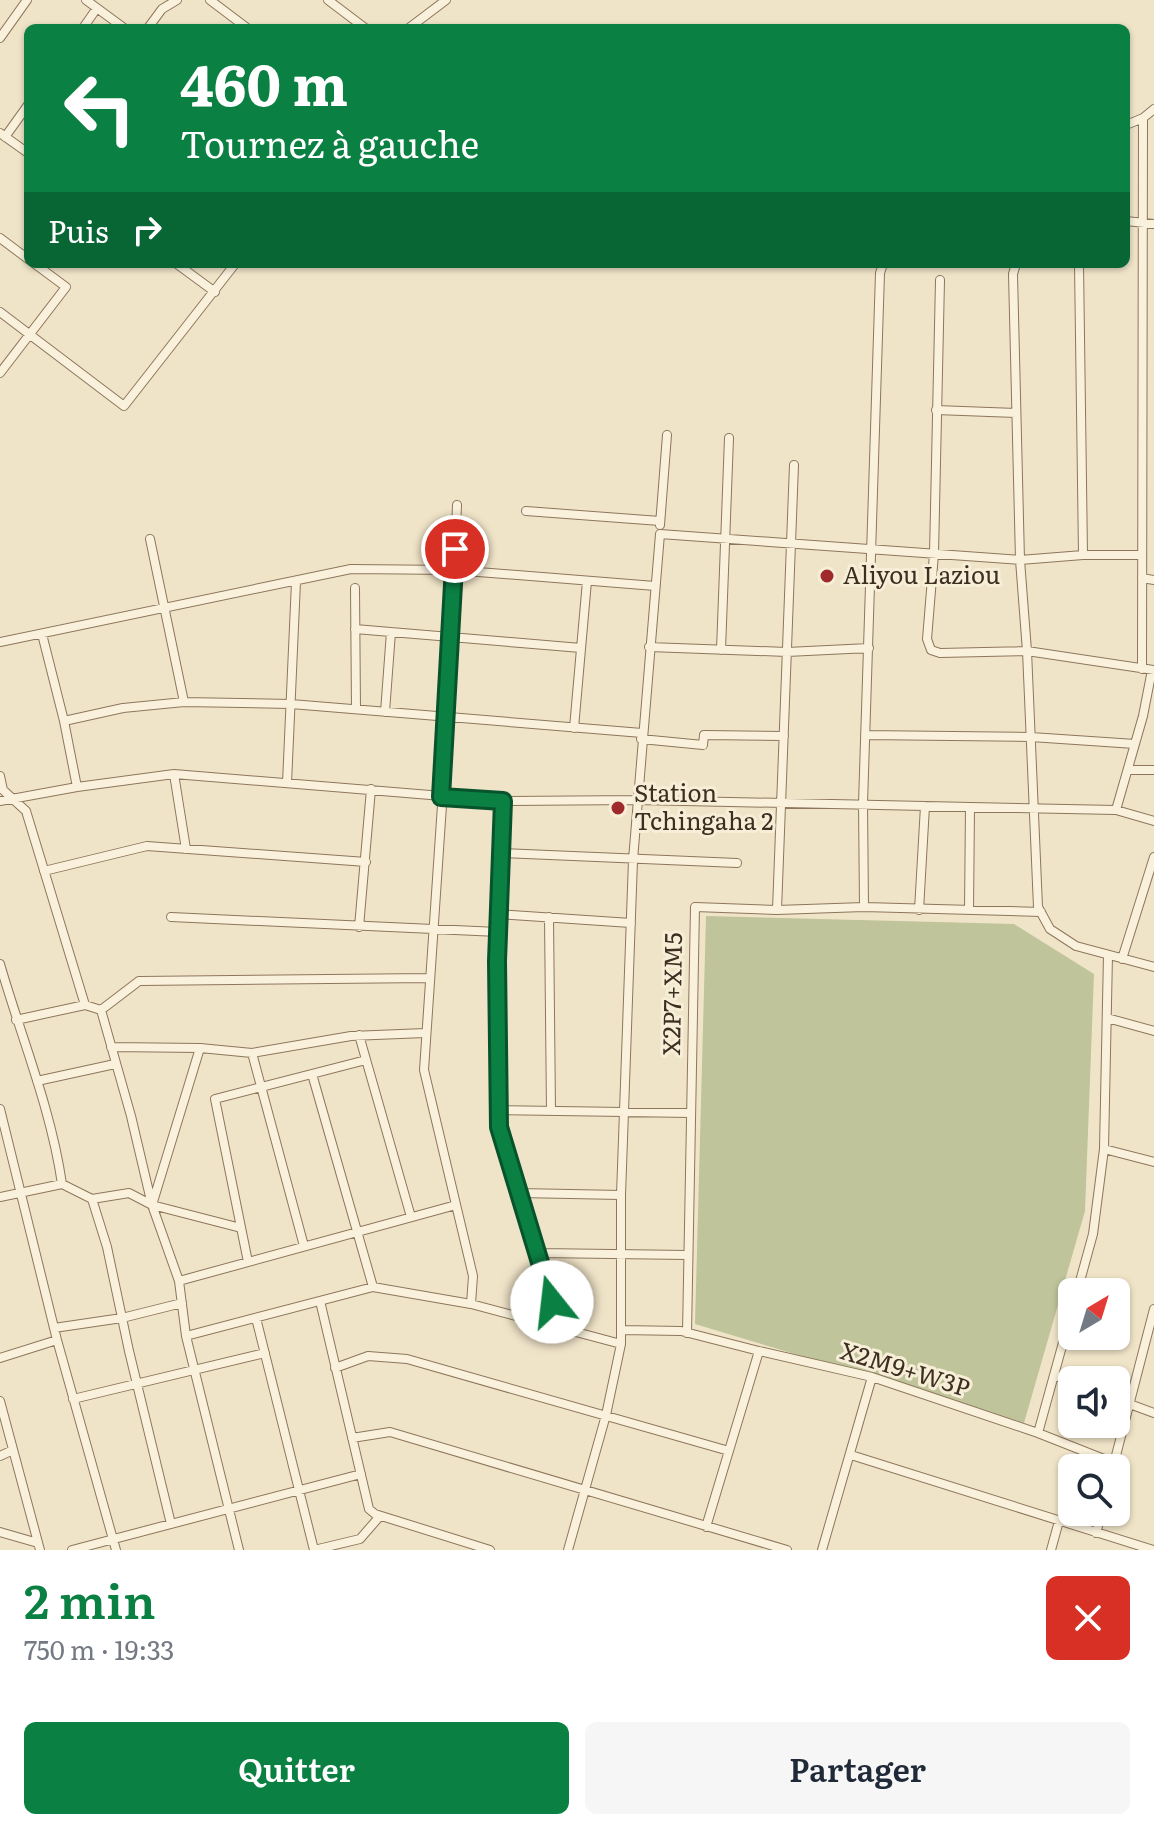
<!DOCTYPE html>
<html lang="fr">
<head>
<meta charset="utf-8">
<style>
	:root { --surface:#fff; --page:#f6f6f7; --text:#1f2937; --muted:#747a83; --accent:#0b8043 }
	body { margin:0; font-family:Literata,serif; background:var(--page); color:var(--text); height:100vh; display:flex; flex-direction:column; font-size:30px; white-space:nowrap }
	* { box-sizing:border-box; margin:0 }
	p { font-size:26px; color:var(--muted) }
	.icon { flex:none; width:44px; height:44px; fill:none; stroke:currentColor; stroke-width:2; stroke-linecap:round; stroke-linejoin:round }
	.map { position:relative; height:1550px; overflow:hidden }
	.drawer { display:flex; flex-direction:column; background:var(--surface); flex:1 }
	.drawer>* { flex:none }
	.top-card { position:absolute; left:24px; top:24px; width:1106px; height:244px; border-radius:12px; box-shadow:0 2px 6px #0004; background:#0b8043; color:#fff; overflow:hidden }
	.needle { width:52px; rotate:38deg }
	.fabs { position:absolute; left:1058px; top:1278px; display:grid; gap:16px }
	.fabs a { display:grid; place-items:center; width:72px; height:72px; border-radius:12px; background:var(--surface); box-shadow:0 2px 6px #0004; font-size:40px }
	.pin { position:absolute; display:grid; place-items:center; width:68px; height:68px; color:#fff; margin:-34px; border:4px solid #fff; border-radius:50%; box-shadow:0 2px 8px #0007 }
	.me { position:absolute; width:88px; margin:-44px; rotate:344deg; stroke-linejoin:round; filter:drop-shadow(0 0 6px #0008) }
	.turn { display:flex; align-items:center; gap:28px; height:168px; padding:0 24px; font-size:36px }
	.turn .icon { width:104px; height:104px; stroke-width:2.5 }
	.turn b { display:block; font-size:56px; line-height:68px }
	.then { display:flex; align-items:center; height:76px; padding:0 24px; background:#0003; gap:16px; font-size:30px }
	.round { display:grid; place-items:center; flex:none; width:84px; height:84px; border-radius:12px; background:var(--page) }
	.head { display:flex; align-items:center; justify-content:space-between; height:136px; padding:0 24px }
	h1 { font-size:48px; font-weight:600; line-height:60px; color:var(--accent) }
	.primary-button { display:flex; gap:16px; margin-top:auto; padding:16px 24px }
	.primary-button a { flex:1; height:92px; border-radius:12px; background:var(--accent); color:#fff; font-size:32px; font-weight:600; line-height:92px; text-align:center }
	.primary-button a+a { background:var(--page); color:var(--text) }
	.map>svg:first-child { display:block }
	.cemetery { fill:#bfc49a }
	.lines { fill:none; stroke-linecap:round; stroke-linejoin:round }
	.street-casing { stroke:#8d765c; stroke-width:10 }
	.street { stroke:#faf1dc; stroke-width:8 }
	.route-casing { stroke:#07532c; stroke-width:20 }
	.route { stroke:#0b8043; stroke-width:14 }
	.poi-dot { fill:#9e2a2b; stroke:#f7eed8; stroke-width:3 }
	.labels { text-anchor:middle; stroke-width:6; stroke-linejoin:round; paint-order:stroke }
	.poi-label { font-size:24px; fill:#3d2e20; stroke:#f7eed8; text-anchor:start }
	.street-label { font-size:24px; fill:#3d2e20; stroke:#f7eed8 }
</style>
</head>
<body>
<div class="map">
<svg width="1154" height="1550" viewBox="0 0 1154 1550">
	<rect width="100%" height="100%" fill="#f0e4c8"/>
	<!-- cemetery -->
	<path class="cemetery" d="M 706,916 L 1014,924 L 1094,974 L 1085,1211 L 1024,1423 L 695,1324 Z"/>
	<g class="lines">
		<defs>
			<path id="street" d="M 86,0 L 124,28
				M 210,0 L 247,28
				M 328,0 L 365,28
				M 83,28 L 97,8
				M 148,28 L 162,9 L 177,0
				M 409,28 L 446,0
				M 0,38 L 27,0
				M 1126,125 L 1143,118 L 1154,109
				M 0,133 L 28,153
				M 5,137 L 28,105
				M 1126,221 L 1154,224
				M 0,238 L 28,259
				M 177,264 L 215,292
				M 1016,264 L 1013,274 L 1020,560 L 1027,651 L 1038,907 L 1050,929 L 1076,946 L 1154,967
				M 1079,264 L 1083,555
				M 940,280 L 934,554 L 927,639 L 931,650 L 940,653 L 1027,651 L 1154,670
				M 0,312 L 124,406 L 235,264
				M 0,373 L 66,287 L 35,264
				M 936,410 L 1016,413
				M 457,505 L 448,717 L 424,1070 L 473,1276 L 471,1304
				M 526,511 L 660,521
				M 660,525 L 667,435
				M 150,539 L 184,702
				M 1142,578 L 1154,580
				M 355,588 L 356,709
				M 355,629 L 581,648
				M 42,634 L 64,721 L 77,787
				M 0,642 L 351,569 L 453,570 L 655,586
				M 649,647 L 787,652 L 869,648
				M 721,650 L 729,438
				M 1142,669 L 1143,118
				M 385,712 L 391,632
				M 64,721 L 123,708 L 184,702 L 291,704 L 642,733
				M 574,728 L 587,581
				M 865,735 L 1031,737 L 1135,744
				M 641,739 L 703,745 L 704,735 L 784,736
				M 1128,770 L 1154,770
				M 174,774 L 186,849
				M 0,776 L 3,790 L 26,811 L 85,1005 L 101,1010 L 131,1116 L 152,1205 L 179,1281 L 186,1336 L 239,1550
				M 287,783 L 296,582
				M 0,801 L 77,787 L 174,774 L 503,801 L 638,800 L 1116,810 L 1154,821
				M 503,801 L 497,961 L 499,1127 L 559,1326
				M 1116,810 L 1143,716 L 1152,670
				M 500,853 L 737,863
				M 44,871 L 147,846 L 366,862
				M 864,907 L 863,804 L 880,273 L 883,264
				M 777,910 L 794,465
				M 919,910 L 925,806
				M 969,910 L 970,807
				M 498,914 L 631,923
				M 171,917 L 498,932
				M 549,917 L 551,1111
				M 359,927 L 371,789
				M 1108,955 L 1104,1149 L 1154,1162
				M 1122,959 L 1154,857
				M 0,964 C 21,1037 51,1108 62,1184
				M 101,1010 L 139,981 L 428,978
				M 1107,1018 L 1154,1031
				M 16,1020 L 85,1005
				M 359,1035 L 411,1217
				M 111,1047 L 200,1048 L 252,1053 L 351,1036 L 425,1033
				M 252,1053 L 304,1246
				M 312,1074 L 373,1287
				M 37,1081 L 115,1064
				M 0,1109 L 57,1340 L 116,1550
				M 499,1110 L 691,1113
				M 519,1193 L 621,1195
				M 0,1197 L 62,1184 L 92,1199 L 129,1193 L 152,1205 L 241,1228
				M 92,1199 L 107,1247 L 129,1351 L 171,1524
				M 152,1205 L 200,1048
				M 538,1253 L 688,1255
				M 248,1262 L 215,1099 L 366,1060
				M 179,1281 L 456,1205
				M 1077,1292 L 1093,1234 L 1104,1149
				M 320,1301 L 369,1509 L 375,1514 L 490,1550
				M 1072,1310 L 1038,1433 L 1114,1463
				M 256,1318 L 314,1550
				M 54,1328 L 122,1318 L 182,1303
				M 621,1330 L 681,1331 L 759,1351 L 706,1527
				M 687,1333 L 695,907 L 777,910 L 864,907 L 1041,912
				M 186,1336 L 373,1287 L 471,1304 L 621,1344
				M 759,1351 L 872,1377 L 1038,1433
				M 0,1358 L 57,1340
				M 335,1368 L 368,1356 L 407,1359 L 729,1451
				M 1054,1375 L 1072,1382
				M 73,1399 L 265,1353
				M 1116,1399 L 1154,1413
				M 0,1401 L 40,1550
				M 352,1438 L 390,1432 L 787,1550
				M 851,1455 L 1153,1550
				M 0,1456 L 13,1450
				M 1113,1467 L 1154,1309
				M 0,1532 L 38,1543
				M 1096,1533 L 1102,1512
				M 72,1550 L 361,1474
				M 314,1550 L 360,1539 L 380,1516
				M 568,1550 L 606,1415 L 621,1344 L 621,1195 L 633,860 L 660,534 L 1020,560 L 1083,555 L 1142,555
				M 822,1550 L 872,1377
				M 1051,1550 L 1059,1521"/>
		</defs>
		<!-- street casing -->
		<use href="#street" class="street-casing"/>
		<!-- street -->
		<use href="#street" class="street"/>
	</g>
	<g class="lines">
		<defs>
			<path id="route" d="M 455,549 L 441,797 L 503,801 L 497,961 L 499,1127 L 552,1302"/>
		</defs>
		<!-- route casing -->
		<use href="#route" class="route-casing"/>
		<!-- route -->
		<use href="#route" class="route"/>
	</g>
	<!-- markers -->
	<g class="poi-dot">
		<circle cx="827" cy="576" r="8"/>
		<circle cx="618" cy="808" r="8"/>
	</g>
	<g class="labels">
		<!-- poi labels -->
		<g class="poi-label">
			<text x="843" y="584">Aliyou Laziou</text>
			<text x="634" y="802">Station<tspan x="634" dy="28">Tchingaha 2</tspan></text>
		</g>
		<!-- street labels -->
		<g class="street-label">
			<text transform="translate(673 994) rotate(-89)" y="8">X2P7+XM5</text>
			<text transform="translate(905 1370) rotate(17)" y="8">X2M9+W3P</text>
		</g>
	</g>
</svg>
<div class="fabs">
<a><svg class="needle" viewBox="-14 -14 28 28"><path d="M0-13l5 13h-10z" fill="#e53935"/><path d="M0 13l5-13h-10z" fill="#747a83"/></svg></a>
<a><svg class="icon" aria-label="sound" viewBox="0 0 24 24"><path d="M4 9h4l5-4v14l-5-4H4zM17 9q2 3 0 6"/></svg></a>
<a><svg class="icon" aria-label="search" viewBox="0 0 24 24"><circle cx="10" cy="10" r="6"/><path d="M15 15l6 6"/></svg></a>
</div>
<div class="pin" style="left:455px;top:549px;background:#d93025"><svg class="icon" aria-label="arrive" viewBox="0 0 24 24"><path d="M6 21V4h12l-3 4 3 4H6"/></svg></div>
<svg class="me" style="left:552px;top:1302px" viewBox="-20 -20 40 40"><circle r="19" fill="#fff"/><path d="M0-13L10 11 0 6-10 11z" fill="#0b8043"/></svg>
<div class="top-card">
<div class="turn"><svg class="icon" aria-label="left" viewBox="0 0 24 24"><path d="M17 20v-9H6M10 6l-5 5 5 5"/></svg><div><b>460 m</b>Tournez à gauche</div></div>
<div class="then">Puis<svg class="icon" aria-label="right" viewBox="0 0 24 24"><path d="M7 20v-9h11M14 6l5 5-5 5"/></svg></div>
</div>
</div>
<section class="drawer">
<div class="head"><div><h1>2 min</h1><p>750 m · 19:33</p></div><a class="round" style="background:#d93025;color:#fff"><svg class="icon" aria-label="close" viewBox="0 0 24 24"><path d="M6 6l12 12M18 6L6 18"/></svg></a></div>
<div class="primary-button"><a>Quitter</a><a>Partager</a></div>
</section>
</body>
</html>
